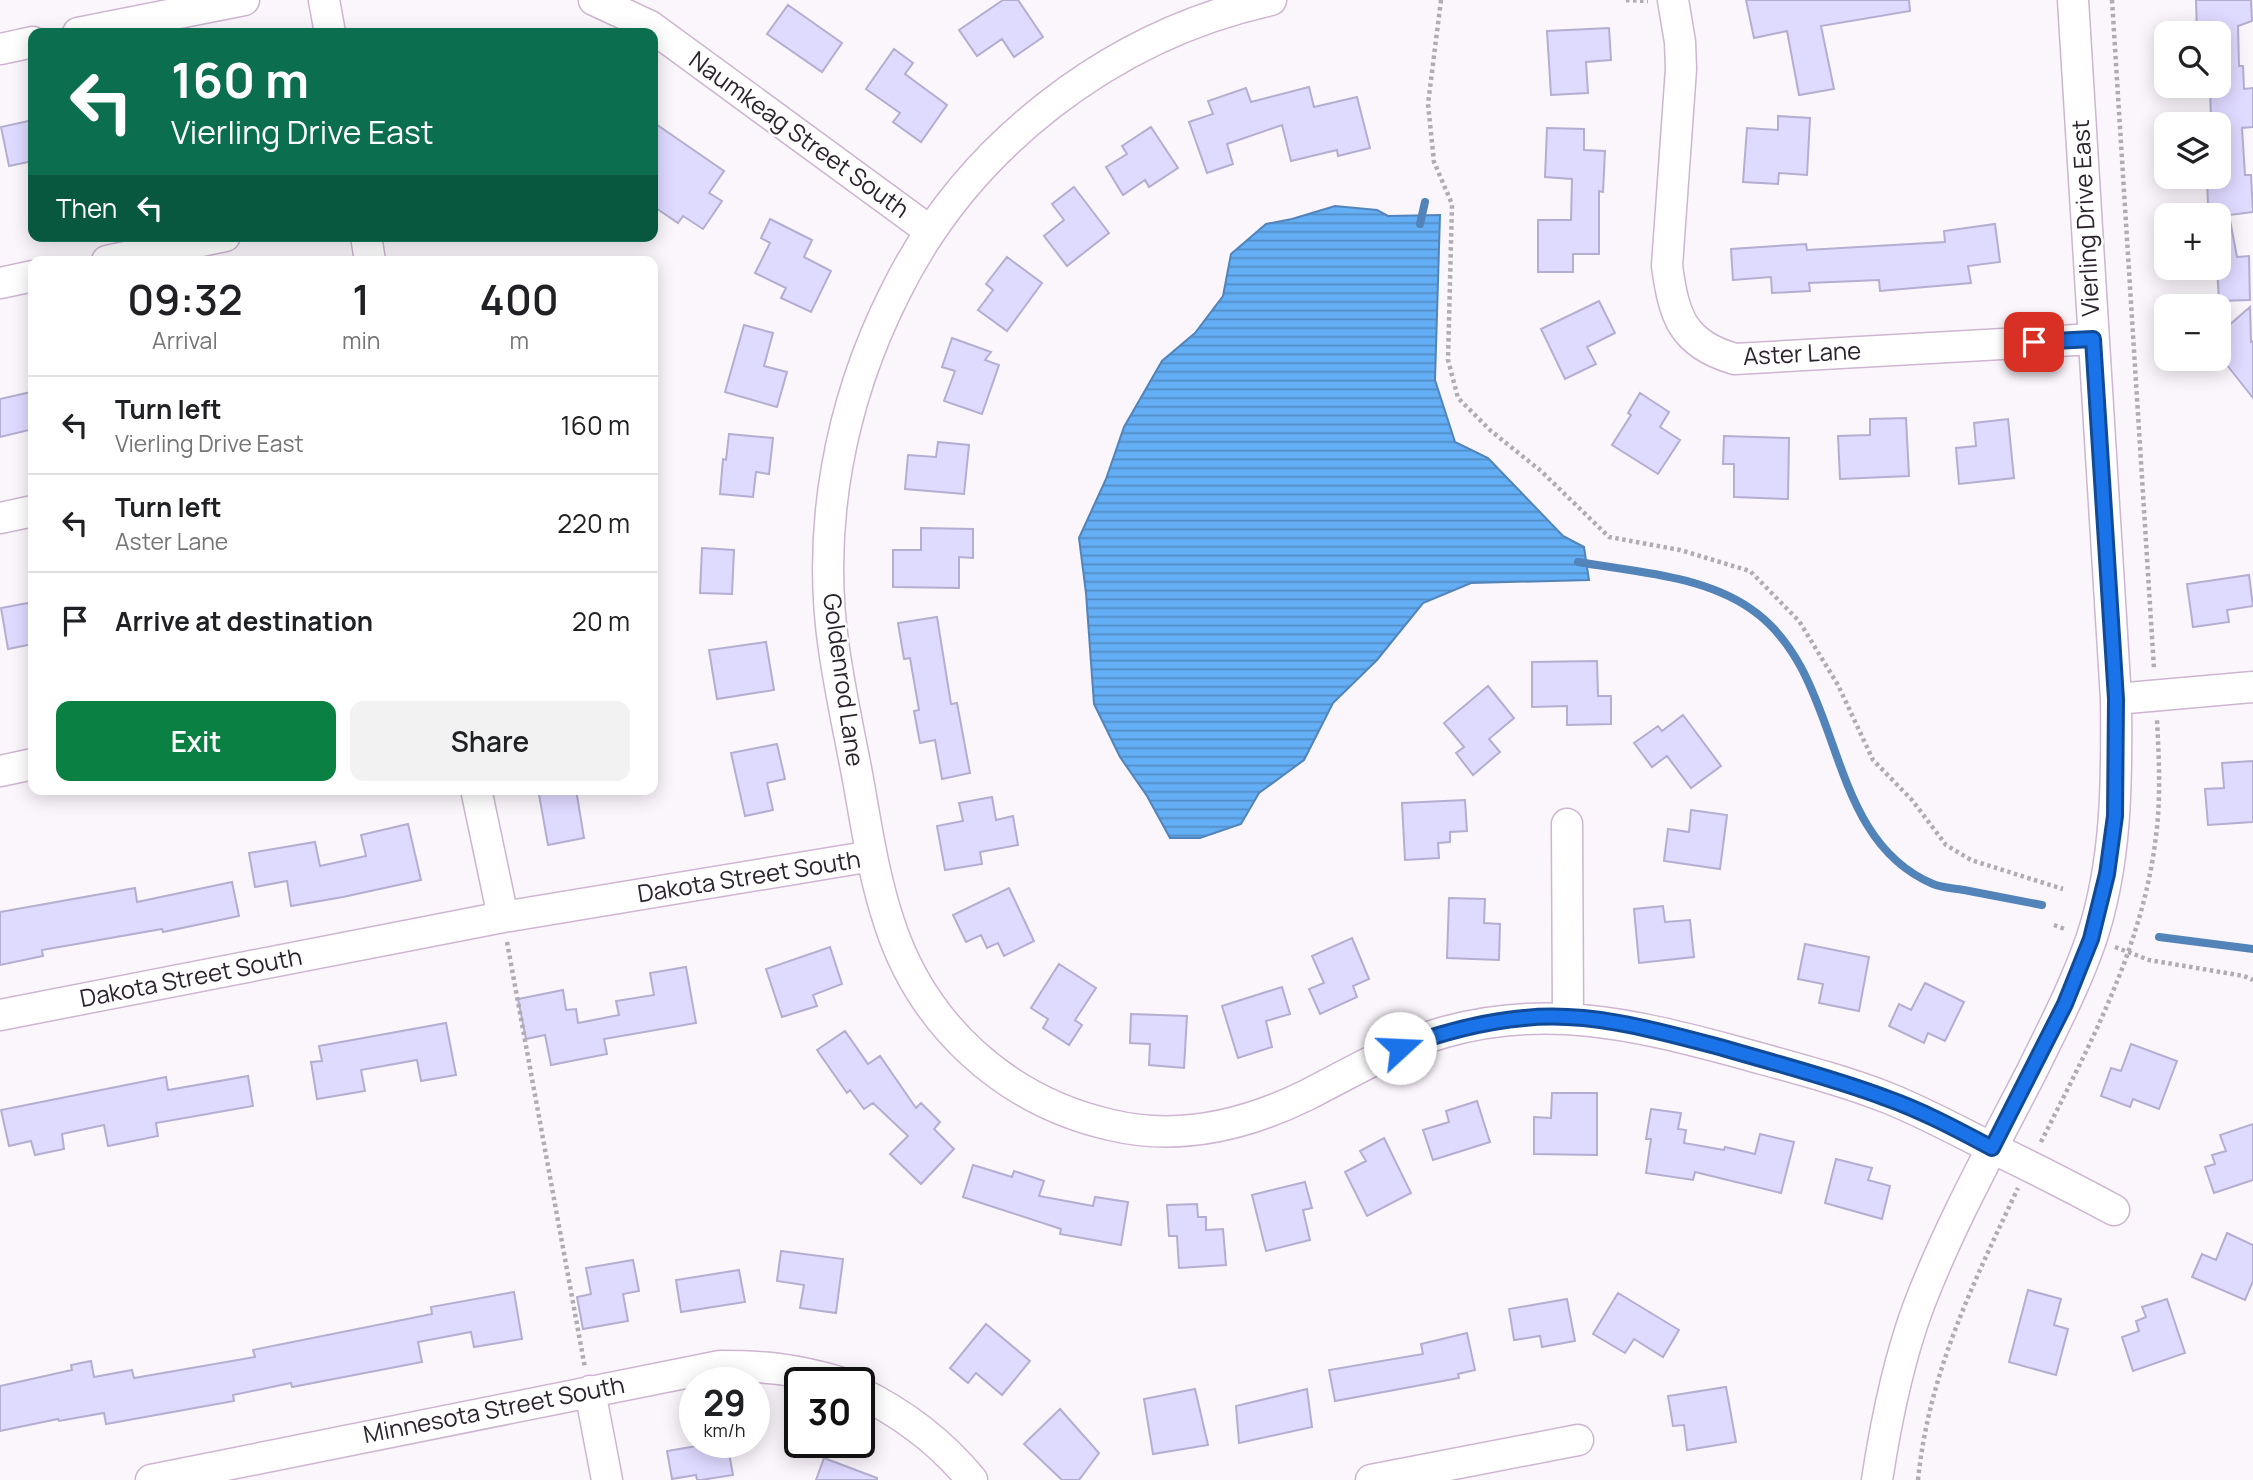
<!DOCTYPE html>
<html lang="en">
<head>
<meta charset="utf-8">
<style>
	:root { --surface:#fff; --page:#f2f2f2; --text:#202124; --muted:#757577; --line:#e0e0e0; --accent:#0b8043 }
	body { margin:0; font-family:Manrope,sans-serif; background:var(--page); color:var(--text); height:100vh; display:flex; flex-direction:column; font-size:26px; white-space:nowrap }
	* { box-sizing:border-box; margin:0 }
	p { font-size:23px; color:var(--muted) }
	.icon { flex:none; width:38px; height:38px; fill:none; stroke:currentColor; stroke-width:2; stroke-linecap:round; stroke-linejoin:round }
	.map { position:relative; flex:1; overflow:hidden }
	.details { position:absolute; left:28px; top:256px; width:630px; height:539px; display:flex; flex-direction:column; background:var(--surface); border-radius:14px; box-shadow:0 4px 18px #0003 }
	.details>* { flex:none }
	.hud { position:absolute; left:28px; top:28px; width:630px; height:214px; border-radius:14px; box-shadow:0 4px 18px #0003; background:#0b6e4f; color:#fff; overflow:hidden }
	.controls { position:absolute; left:2154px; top:21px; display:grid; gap:14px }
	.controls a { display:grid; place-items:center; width:77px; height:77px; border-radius:14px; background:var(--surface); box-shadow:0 4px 18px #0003; font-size:35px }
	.speed { position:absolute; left:679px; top:1367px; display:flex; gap:14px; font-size:35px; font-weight:700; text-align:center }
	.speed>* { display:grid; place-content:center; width:91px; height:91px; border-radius:50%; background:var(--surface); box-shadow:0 4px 18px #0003; line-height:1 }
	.speed small { font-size:18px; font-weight:400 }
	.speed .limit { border:4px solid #111; border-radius:10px; background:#fff; color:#111 }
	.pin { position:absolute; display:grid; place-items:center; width:60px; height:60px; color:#fff; margin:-30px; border-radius:14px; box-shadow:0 4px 10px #0006 }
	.me { position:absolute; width:77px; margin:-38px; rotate:70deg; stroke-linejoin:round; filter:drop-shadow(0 0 5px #0008) }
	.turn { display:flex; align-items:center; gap:24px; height:147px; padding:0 28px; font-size:32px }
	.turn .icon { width:91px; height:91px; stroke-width:2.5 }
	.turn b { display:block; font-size:49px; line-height:60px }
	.then { display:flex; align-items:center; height:66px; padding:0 28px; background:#0003; gap:14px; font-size:26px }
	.eta { display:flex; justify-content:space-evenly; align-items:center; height:119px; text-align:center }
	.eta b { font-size:42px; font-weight:600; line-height:49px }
	.button { display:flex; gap:14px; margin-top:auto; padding:14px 28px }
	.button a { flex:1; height:80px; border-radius:14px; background:var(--accent); color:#fff; font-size:28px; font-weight:600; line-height:80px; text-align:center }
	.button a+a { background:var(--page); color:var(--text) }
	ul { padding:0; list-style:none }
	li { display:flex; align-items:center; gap:21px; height:98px; padding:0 28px; border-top:2px solid var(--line) }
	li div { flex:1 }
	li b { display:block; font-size:26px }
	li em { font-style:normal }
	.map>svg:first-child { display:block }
	.water { fill:url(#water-rules); stroke:#5284b9; stroke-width:2 }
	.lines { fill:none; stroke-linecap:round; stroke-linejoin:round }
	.stream { stroke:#5284b9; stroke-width:8 }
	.building { fill:#dfdaff; stroke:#b4aed0; stroke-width:2 }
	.minor-casing { stroke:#ceb5d1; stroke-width:33 }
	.path { stroke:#b1abb2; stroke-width:4.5; stroke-dasharray:3.5 3.5; stroke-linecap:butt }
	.minor { stroke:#fff; stroke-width:30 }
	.route-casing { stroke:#114b97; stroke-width:18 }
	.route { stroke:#1a73e8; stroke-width:12 }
	.labels { text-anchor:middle; stroke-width:5; stroke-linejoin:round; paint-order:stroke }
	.street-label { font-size:24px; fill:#2c232e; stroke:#fff }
</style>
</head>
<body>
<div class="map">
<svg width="2253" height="1480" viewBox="0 0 2253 1480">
	<defs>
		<pattern id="water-rules" width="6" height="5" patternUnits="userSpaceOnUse" patternTransform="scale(1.75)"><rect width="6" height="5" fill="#63aef5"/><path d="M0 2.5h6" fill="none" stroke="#528dc7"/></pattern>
	</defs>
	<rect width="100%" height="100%" fill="#fbf6fc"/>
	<!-- water -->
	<path class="water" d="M 1335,206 L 1377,210 L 1388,216 L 1440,215 L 1435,380 L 1455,442 L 1488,458 L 1563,536 L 1584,547 L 1589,580 L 1471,583 L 1423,603 L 1377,660 L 1333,703 L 1304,760 L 1259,793 L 1241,824 L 1200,838 L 1170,838 L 1147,796 L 1120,757 L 1094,704 L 1086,593 L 1079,538 L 1106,479 L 1124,427 L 1162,361 L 1195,333 L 1223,296 L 1231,254 L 1266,224 L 1292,219 Z"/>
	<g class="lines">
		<!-- stream -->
		<path class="stream" d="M 1420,224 L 1425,202
			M 1578,562 C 1635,572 1702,575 1751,609 C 1847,675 1820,836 1933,884 C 1942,888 1954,888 1964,890 C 1990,895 2016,900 2042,905
			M 2159,937 L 2253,949"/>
	</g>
	<!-- building -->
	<path class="building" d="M 1003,0 L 1018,0 L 1043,37 L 1014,57 L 1002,39 L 977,56 L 959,30 Z
		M 1746,0 L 1909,0 L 1910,11 L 1821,26 L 1834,89 L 1799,95 L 1787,31 L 1754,38 Z
		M 2196,0 L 2251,0 L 2252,21 L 2238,26 L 2239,66 L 2243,66 L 2244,89 L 2253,88 L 2253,127 L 2242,128 L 2245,175 L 2251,175 L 2253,212 L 2229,215 L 2237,257 L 2249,256 L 2250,300 L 2219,301 L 2217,268 L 2219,268 L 2219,206 L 2208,206 L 2207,177 L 2219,177 L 2219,124 L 2211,124 L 2210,86 L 2219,86 L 2219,33 L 2197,33 Z
		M 788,5 L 842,43 L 822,72 L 767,34 Z
		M 1609,28 L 1611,60 L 1586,62 L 1588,93 L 1551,95 L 1547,31 Z
		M 894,49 L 913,63 L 905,74 L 947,105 L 921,142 L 893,122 L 900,113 L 866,89 Z
		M 1309,87 L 1314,107 L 1357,97 L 1370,148 L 1338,156 L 1337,150 L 1291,161 L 1282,125 L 1227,144 L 1233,164 L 1207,173 L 1189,122 L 1213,114 L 1208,101 L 1246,88 L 1251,102 Z
		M 1778,116 L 1810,118 L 1807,175 L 1779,173 L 1778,184 L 1743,182 L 1747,128 L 1778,130 Z
		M 33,120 L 33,161 L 9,166 L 1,127 Z
		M 653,122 L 724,171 L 709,193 L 722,201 L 703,229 L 683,216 L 678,223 L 653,206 Z
		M 1151,127 L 1178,168 L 1149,187 L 1145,180 L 1123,195 L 1106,167 L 1127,154 L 1122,146 Z
		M 1547,128 L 1584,129 L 1584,150 L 1605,151 L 1603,192 L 1599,191 L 1599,254 L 1573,254 L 1573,272 L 1538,272 L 1538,220 L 1571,220 L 1572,179 L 1545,177 Z
		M 1074,187 L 1109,233 L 1067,266 L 1044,236 L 1064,220 L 1052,204 Z
		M 770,219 L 812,240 L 804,257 L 831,271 L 811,312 L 781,298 L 786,288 L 755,273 L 770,243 L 761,238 Z
		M 1995,224 L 2000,262 L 1968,266 L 1971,283 L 1880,291 L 1879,280 L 1809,283 L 1810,291 L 1772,293 L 1771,277 L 1733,280 L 1731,249 L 1806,244 L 1807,250 L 1945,242 L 1944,231 Z
		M 1007,257 L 1042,283 L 1007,331 L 978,310 L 993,290 L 986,284 Z
		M 1599,301 L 1615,333 L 1587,347 L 1596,364 L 1565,379 L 1541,329 Z
		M 2250,307 L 2251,342 L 2253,341 L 2253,398 L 2219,355 L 2219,334 Z
		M 744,325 L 773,333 L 764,366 L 787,372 L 777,407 L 725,392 Z
		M 952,338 L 991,352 L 985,360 L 999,365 L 982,414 L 944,401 L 955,371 L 942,367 Z
		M 31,392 L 33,403 L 33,429 L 0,437 L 0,399 Z
		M 1640,393 L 1669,412 L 1660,427 L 1680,440 L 1658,474 L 1612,445 L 1631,415 L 1628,413 Z
		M 1906,418 L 1909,476 L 1840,479 L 1838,436 L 1870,435 L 1870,419 Z
		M 2008,419 L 2014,478 L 1959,484 L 1956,448 L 1976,446 L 1974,423 Z
		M 729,434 L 773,438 L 769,474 L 756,472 L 753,497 L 720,494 L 723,459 L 726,460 Z
		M 1724,436 L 1789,438 L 1788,499 L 1734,497 L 1734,464 L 1723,464 Z
		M 938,442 L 969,445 L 964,494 L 905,489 L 908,455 L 936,457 Z
		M 921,528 L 973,529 L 973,558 L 959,557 L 959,588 L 893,587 L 893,550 L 921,550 Z
		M 702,548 L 734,550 L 732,594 L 700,593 Z
		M 2249,575 L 2253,606 L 2227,610 L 2229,622 L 2193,627 L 2187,584 Z
		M 33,602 L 33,644 L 8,649 L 1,608 Z
		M 937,617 L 951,704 L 957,703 L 970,773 L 942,779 L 935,740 L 920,743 L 914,711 L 919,710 L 910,658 L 904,659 L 898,623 Z
		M 766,642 L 774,690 L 717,699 L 709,650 Z
		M 1597,661 L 1598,696 L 1611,696 L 1611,724 L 1567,725 L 1567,706 L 1532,707 L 1532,662 Z
		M 1488,686 L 1514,718 L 1489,739 L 1500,752 L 1473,775 L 1456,753 L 1464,747 L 1444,723 Z
		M 1683,715 L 1721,766 L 1691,788 L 1667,756 L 1652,767 L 1634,743 L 1658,726 L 1662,731 Z
		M 777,744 L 785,779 L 767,783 L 773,810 L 745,816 L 731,753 Z
		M 2253,761 L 2253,822 L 2208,825 L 2205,789 L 2224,788 L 2222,763 Z
		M 538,789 L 576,789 L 584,838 L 548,845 Z
		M 992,797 L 996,820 L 1013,816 L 1018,845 L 980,852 L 982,864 L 945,870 L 937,826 L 963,821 L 959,803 Z
		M 1465,800 L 1467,831 L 1450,832 L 1450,842 L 1438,843 L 1439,858 L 1405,860 L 1402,803 Z
		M 1691,810 L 1727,815 L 1720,869 L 1664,861 L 1668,829 L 1689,832 Z
		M 408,824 L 421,880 L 343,897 L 291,906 L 287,881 L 255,887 L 249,853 L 315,842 L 320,866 L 366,856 L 361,835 Z
		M 232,882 L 239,916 L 163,932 L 162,929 L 42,950 L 43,956 L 0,965 L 0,912 L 135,888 L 137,902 Z
		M 1009,888 L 1034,941 L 1004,956 L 998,943 L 987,948 L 981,935 L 966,942 L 953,915 Z
		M 1449,898 L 1485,899 L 1484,923 L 1500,924 L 1499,960 L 1447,958 Z
		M 1663,906 L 1665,922 L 1690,920 L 1694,957 L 1639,963 L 1634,909 Z
		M 1352,938 L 1369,979 L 1353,986 L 1357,997 L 1320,1014 L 1309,989 L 1324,983 L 1312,956 Z
		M 1805,944 L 1869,957 L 1859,1011 L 1819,1003 L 1823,984 L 1798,979 Z
		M 830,947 L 842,984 L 813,995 L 817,1006 L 782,1017 L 766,969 Z
		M 1059,964 L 1096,988 L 1075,1020 L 1082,1025 L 1069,1045 L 1043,1028 L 1048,1019 L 1031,1008 Z
		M 686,967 L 696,1023 L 604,1039 L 607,1054 L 551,1065 L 545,1035 L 526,1039 L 518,999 L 563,990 L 566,1010 L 576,1009 L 578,1023 L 619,1015 L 616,1001 L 654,995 L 650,973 Z
		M 1925,983 L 1964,1002 L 1945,1041 L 1928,1033 L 1924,1043 L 1889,1026 L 1899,1004 L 1911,1010 Z
		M 1282,987 L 1290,1014 L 1266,1021 L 1272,1047 L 1238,1058 L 1222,1006 Z
		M 1131,1014 L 1187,1016 L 1184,1068 L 1149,1065 L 1150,1044 L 1130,1043 Z
		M 446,1023 L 456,1075 L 421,1081 L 417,1060 L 361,1070 L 365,1091 L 317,1099 L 311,1062 L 322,1061 L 319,1046 Z
		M 845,1031 L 868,1064 L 880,1056 L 916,1108 L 921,1103 L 940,1122 L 934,1129 L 954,1149 L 921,1184 L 890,1154 L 908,1136 L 873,1103 L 864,1109 L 850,1090 L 847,1093 L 817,1050 Z
		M 2131,1044 L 2177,1061 L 2159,1109 L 2133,1099 L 2130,1107 L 2101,1096 L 2111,1068 L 2121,1071 Z
		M 248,1076 L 253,1106 L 156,1123 L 158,1136 L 108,1146 L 104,1125 L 62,1134 L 64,1149 L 35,1155 L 31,1141 L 9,1146 L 1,1110 L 166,1077 L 168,1090 Z
		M 1552,1093 L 1597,1093 L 1597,1155 L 1534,1154 L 1534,1117 L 1551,1118 Z
		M 1477,1101 L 1490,1142 L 1433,1160 L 1423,1130 L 1449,1122 L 1446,1111 Z
		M 1651,1109 L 1681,1113 L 1678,1129 L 1686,1130 L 1684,1143 L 1724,1150 L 1725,1147 L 1755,1154 L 1760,1134 L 1794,1142 L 1781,1193 L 1695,1172 L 1693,1180 L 1646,1173 L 1651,1139 L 1646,1139 Z
		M 2253,1124 L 2253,1180 L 2214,1193 L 2205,1167 L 2215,1164 L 2212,1155 L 2226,1151 L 2220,1135 Z
		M 1384,1138 L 1411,1193 L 1367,1216 L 1345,1172 L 1366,1161 L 1360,1151 Z
		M 1836,1159 L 1872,1168 L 1868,1180 L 1890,1186 L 1882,1219 L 1825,1203 Z
		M 973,1165 L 1012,1177 L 1014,1171 L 1044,1181 L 1039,1196 L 1093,1206 L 1095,1197 L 1128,1202 L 1121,1245 L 1060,1234 L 1061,1229 L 963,1197 Z
		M 1305,1182 L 1312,1208 L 1303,1210 L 1310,1240 L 1266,1251 L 1252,1195 Z
		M 1197,1204 L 1198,1217 L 1206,1217 L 1206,1230 L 1223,1229 L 1226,1265 L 1179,1268 L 1177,1236 L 1169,1236 L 1167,1205 Z
		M 2227,1233 L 2253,1245 L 2253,1281 L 2245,1300 L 2192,1277 L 2202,1254 L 2216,1260 Z
		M 781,1251 L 843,1259 L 836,1313 L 800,1308 L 804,1285 L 777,1281 Z
		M 633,1260 L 639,1291 L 623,1294 L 628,1321 L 583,1329 L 577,1297 L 591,1294 L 586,1268 Z
		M 739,1270 L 745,1302 L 681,1312 L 676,1280 Z
		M 2028,1290 L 2061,1299 L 2054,1325 L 2068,1329 L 2056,1375 L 2009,1362 Z
		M 514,1292 L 522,1339 L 474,1347 L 471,1332 L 418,1342 L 422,1362 L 292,1387 L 291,1383 L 233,1395 L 234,1401 L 106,1424 L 104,1413 L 59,1421 L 58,1419 L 0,1431 L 0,1386 L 72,1370 L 71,1365 L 91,1361 L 94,1377 L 132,1370 L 134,1378 L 255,1357 L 253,1350 L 432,1314 L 431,1307 Z
		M 1618,1293 L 1679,1330 L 1663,1357 L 1634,1339 L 1625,1353 L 1593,1334 Z
		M 1567,1299 L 1575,1341 L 1542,1347 L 1540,1336 L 1514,1340 L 1509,1309 Z
		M 2167,1299 L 2185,1353 L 2133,1371 L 2122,1337 L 2139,1331 L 2136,1321 L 2146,1317 L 2142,1307 Z
		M 986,1324 L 1030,1361 L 1002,1395 L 976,1373 L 968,1383 L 950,1368 Z
		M 1467,1333 L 1475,1370 L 1458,1374 L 1459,1378 L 1335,1401 L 1329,1370 L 1423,1354 L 1421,1344 Z
		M 1726,1387 L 1736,1442 L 1687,1450 L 1684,1425 L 1673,1426 L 1668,1396 Z
		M 1195,1389 L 1208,1445 L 1153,1454 L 1144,1399 Z
		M 1307,1389 L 1312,1427 L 1239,1443 L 1236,1406 Z
		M 1060,1409 L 1099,1453 L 1079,1480 L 1062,1480 L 1024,1444 Z
		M 720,1442 L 727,1442 L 733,1475 L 701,1480 L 697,1480 L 696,1475 L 672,1479 L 667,1451 Z
		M 824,1458 L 877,1478 L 877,1480 L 816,1480 Z"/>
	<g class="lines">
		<defs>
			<path id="minor" d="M 324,0 L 330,33
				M 594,0 L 650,26 L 930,231
				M 1271,0 C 1111,35 967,146 895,293 C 840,402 816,528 834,649 C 840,691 849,732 857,774 C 866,823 873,874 889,922 C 922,1025 1005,1101 1111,1125 C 1178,1141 1246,1125 1307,1095 C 1352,1072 1395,1046 1445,1032 C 1545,1004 1633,1024 1730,1050 C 1783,1065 1837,1078 1888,1098 C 1923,1112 1956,1130 1990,1147 C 2032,1167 2073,1188 2114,1210
				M 1673,0 L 1680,42 L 1681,69 L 1667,266 C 1674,316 1682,344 1735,359 L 2093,339
				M 78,33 L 244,0
				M 0,49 L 33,42
				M 366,236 L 370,261
				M 107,261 L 225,236
				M 0,283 L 33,276
				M 0,518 L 33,511
				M 2116,699 L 2253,687
				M 0,771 L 33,764
				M 476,789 L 503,917
				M 1567,824 L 1568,1017
				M 0,1015 L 503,917 L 872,856
				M 590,1391 L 607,1480
				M 859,1392 C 904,1414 941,1442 972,1480
				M 151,1480 L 720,1366 C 765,1366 795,1369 839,1382
				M 1371,1480 L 1578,1440
				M 1877,1480 C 1886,1421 1898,1361 1919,1305 C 1950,1224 1993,1147 2032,1071 C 2053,1028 2075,986 2091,940 C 2117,863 2117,780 2116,699 L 2073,0"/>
		</defs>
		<!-- minor casing -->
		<use href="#minor" class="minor-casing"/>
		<!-- path -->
		<path class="path" d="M 1441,0 L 1428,104 L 1434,162 L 1452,204 L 1448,360 L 1458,398 L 1491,431 L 1541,471 L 1609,537 L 1680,550 L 1750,571 L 1799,621 L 1838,685 L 1873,760 L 1912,800 L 1946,845 L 1971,860 L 2063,889
			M 1626,0 L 1648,1
			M 2112,0 L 2154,669
			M 2054,925 L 2067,930
			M 507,942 L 585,1368
			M 2115,947 L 2149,960 L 2244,976 L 2253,980
			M 2041,1142 C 2090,1044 2143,947 2156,836 C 2161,797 2159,759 2157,720
			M 1918,1480 C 1929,1372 1973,1284 2018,1188"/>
		<!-- minor -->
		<use href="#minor" class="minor"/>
	</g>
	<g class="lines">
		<defs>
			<path id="route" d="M 1400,1048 C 1440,1033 1480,1022 1524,1018 C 1591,1011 1659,1031 1723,1048 C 1778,1064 1833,1078 1886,1098 C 1923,1111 1958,1130 1992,1148 L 2065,1004 L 2091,939 L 2107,874 L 2115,816 L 2116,699 L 2093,339 L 2034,342"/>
		</defs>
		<!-- route casing -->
		<use href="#route" class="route-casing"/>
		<!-- route -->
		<use href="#route" class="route"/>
	</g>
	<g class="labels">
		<!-- street labels -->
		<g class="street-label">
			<text transform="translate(799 135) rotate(36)" y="8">Naumkeag Street South</text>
			<text transform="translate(2086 218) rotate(-93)" y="8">Vierling Drive East</text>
			<text transform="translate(1802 354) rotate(-3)" y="8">Aster Lane</text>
			<text transform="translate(843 680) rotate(82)" y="8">Goldenrod Lane</text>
			<text transform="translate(749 877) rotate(-9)" y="8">Dakota Street South</text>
			<text transform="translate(191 978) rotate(-11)" y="8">Dakota Street South</text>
			<text transform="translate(494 1410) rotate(-11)" y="8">Minnesota Street South</text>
		</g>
	</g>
</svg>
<div class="controls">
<a><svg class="icon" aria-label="search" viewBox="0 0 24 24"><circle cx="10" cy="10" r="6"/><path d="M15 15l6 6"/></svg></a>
<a><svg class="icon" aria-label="layers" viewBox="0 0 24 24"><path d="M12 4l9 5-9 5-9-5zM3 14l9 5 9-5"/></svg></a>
<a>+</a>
<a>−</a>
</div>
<div class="speed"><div>29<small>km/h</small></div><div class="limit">30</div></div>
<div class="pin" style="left:2034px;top:342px;background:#d93025"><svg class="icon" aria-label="arrive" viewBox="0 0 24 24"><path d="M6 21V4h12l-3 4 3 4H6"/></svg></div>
<svg class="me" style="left:1400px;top:1048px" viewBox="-20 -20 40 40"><circle r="19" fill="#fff"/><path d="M0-13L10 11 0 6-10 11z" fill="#1a73e8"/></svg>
<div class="hud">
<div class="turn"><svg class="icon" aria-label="left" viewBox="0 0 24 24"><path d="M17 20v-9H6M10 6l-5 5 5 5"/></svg><div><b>160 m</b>Vierling Drive East</div></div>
<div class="then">Then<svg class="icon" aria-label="left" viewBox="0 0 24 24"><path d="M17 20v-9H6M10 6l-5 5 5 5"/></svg></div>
</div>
<section class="details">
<div class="eta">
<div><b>09:32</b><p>Arrival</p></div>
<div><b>1</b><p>min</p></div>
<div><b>400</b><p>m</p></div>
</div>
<ul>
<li><svg class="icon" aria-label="left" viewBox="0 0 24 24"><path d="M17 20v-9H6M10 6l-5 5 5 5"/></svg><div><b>Turn left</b><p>Vierling Drive East</p></div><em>160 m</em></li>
<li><svg class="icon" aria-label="left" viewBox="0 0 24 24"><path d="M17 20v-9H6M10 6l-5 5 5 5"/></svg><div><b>Turn left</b><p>Aster Lane</p></div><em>220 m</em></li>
<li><svg class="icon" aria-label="arrive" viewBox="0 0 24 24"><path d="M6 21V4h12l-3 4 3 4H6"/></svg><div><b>Arrive at destination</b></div><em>20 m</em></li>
</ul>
<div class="button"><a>Exit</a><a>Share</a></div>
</section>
</div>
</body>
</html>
